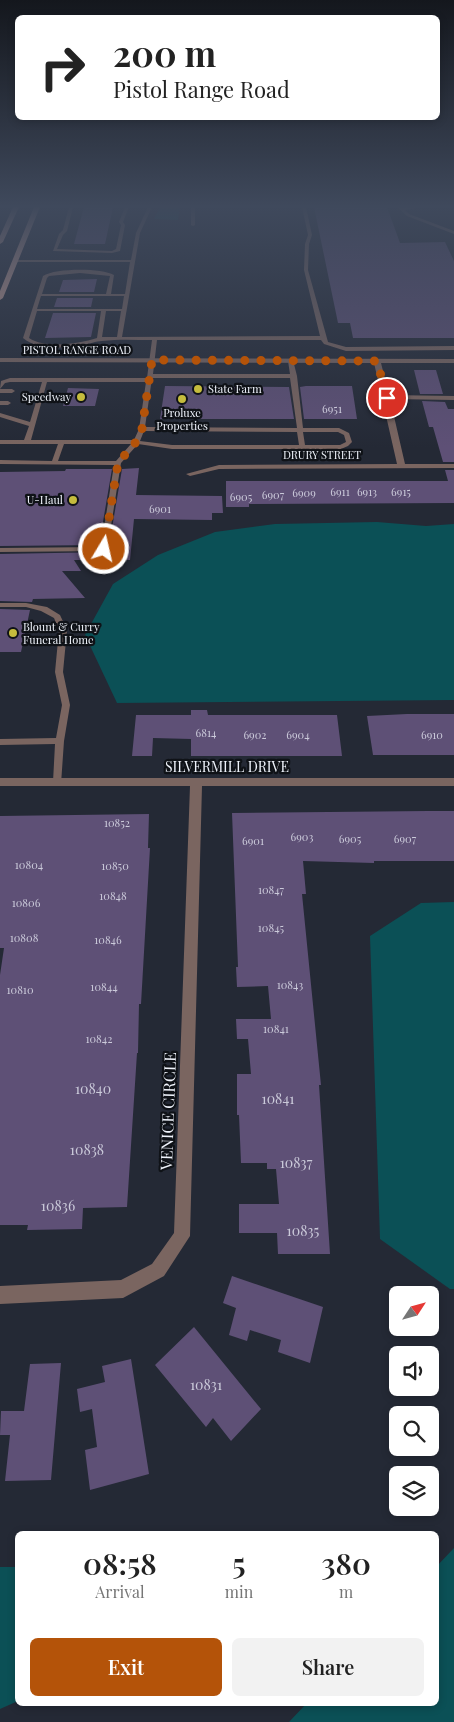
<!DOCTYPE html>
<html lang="en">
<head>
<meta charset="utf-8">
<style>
	:root { --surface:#fff; --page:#f2f2f2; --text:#222; --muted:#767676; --accent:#b45309 }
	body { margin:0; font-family:"Playfair Display",serif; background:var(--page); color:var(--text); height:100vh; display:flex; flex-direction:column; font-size:19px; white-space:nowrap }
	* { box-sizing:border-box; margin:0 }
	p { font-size:16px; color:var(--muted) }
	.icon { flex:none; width:28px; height:28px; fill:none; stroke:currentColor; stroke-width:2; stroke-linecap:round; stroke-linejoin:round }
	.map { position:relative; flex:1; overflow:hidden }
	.details { position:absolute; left:15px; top:1531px; width:424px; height:175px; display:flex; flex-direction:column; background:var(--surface); border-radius:8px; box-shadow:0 2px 8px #0003 }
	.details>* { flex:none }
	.guide { position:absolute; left:15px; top:15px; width:425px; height:105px; border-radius:8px; box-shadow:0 2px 8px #0003; background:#fff; color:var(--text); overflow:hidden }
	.needle { width:32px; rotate:54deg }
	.controls { position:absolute; left:389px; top:1286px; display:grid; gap:10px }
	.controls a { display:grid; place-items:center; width:50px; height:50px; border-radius:8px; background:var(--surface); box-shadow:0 2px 8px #0003; font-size:25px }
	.pin { position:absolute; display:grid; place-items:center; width:42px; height:42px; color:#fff; margin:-21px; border:2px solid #fff; border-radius:50%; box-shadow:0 1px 5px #0007 }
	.me { position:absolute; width:55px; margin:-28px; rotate:9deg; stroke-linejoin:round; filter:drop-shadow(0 0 4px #0008) }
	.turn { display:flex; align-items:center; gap:18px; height:105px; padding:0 15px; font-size:22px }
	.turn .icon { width:65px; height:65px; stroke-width:2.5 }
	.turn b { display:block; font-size:35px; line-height:42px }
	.eta { display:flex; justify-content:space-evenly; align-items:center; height:85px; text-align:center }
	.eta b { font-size:30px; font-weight:600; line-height:35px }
	.action { display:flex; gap:10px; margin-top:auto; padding:10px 15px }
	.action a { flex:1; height:58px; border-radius:8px; background:var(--accent); color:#fff; font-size:20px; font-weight:600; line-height:58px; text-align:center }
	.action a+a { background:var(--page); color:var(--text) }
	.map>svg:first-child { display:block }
	.water { fill:#0b5056 }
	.building { fill:#5e5076 }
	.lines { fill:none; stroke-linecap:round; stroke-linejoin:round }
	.service { fill:#7a6560; fill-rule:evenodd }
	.minor { fill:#7a6560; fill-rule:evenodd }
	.primary { fill:#cca196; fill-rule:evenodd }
	.route { stroke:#b45309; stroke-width:9; stroke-dasharray:0 16.2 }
	.poi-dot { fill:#c5bc3d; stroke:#0f1217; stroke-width:2 }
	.labels { text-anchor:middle; stroke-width:4.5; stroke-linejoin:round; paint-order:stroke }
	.far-street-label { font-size:11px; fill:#eff3fb; stroke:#0f1217 }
	.far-poi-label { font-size:11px; fill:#eff3fb; stroke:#0f1217; text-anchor:start }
	.number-label { font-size:11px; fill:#cbcada }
	.street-label { font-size:14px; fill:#eff3fb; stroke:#0f1217 }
	.near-number-label { font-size:14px; fill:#cbcada }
	.near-street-label { font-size:16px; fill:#eff3fb; stroke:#0f1217 }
</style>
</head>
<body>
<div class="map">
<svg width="454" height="1722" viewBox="0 0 454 1722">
	<rect width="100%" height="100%" fill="#242935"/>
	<!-- water -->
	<path class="water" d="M 160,207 L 180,207 L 178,220 L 154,219 Z
		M 377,522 L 426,526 L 454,524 L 454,700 L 117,703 L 85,635 L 113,584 L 158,555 L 215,532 L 275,524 Z
		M 454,902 L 454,1289 L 450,1289 L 380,1239 L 370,936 L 421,903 Z
		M 454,1548 L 454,1722 L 289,1722 L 306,1704 L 436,1704 L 436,1567 Z
		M 0,1567 L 17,1567 L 18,1701 L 0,1709 Z"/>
	<!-- building -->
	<path class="building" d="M 84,207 L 113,207 L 105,244 L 74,244 Z
		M 314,207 L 387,207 L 400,243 L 445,242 L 454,261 L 454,338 L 353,338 L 350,323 L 338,323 Z
		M 97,279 L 94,292 L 59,292 L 63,280 Z
		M 57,298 L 93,298 L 91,307 L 54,307 Z
		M 53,313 L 96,313 L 91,337 L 45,338 Z
		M 414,370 L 436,370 L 443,394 L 420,394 Z
		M 165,386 L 289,387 L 294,419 L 160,419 Z
		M 306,386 L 352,386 L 357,419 L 304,419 L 300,387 Z
		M 68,388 L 99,389 L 95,406 L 63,406 Z
		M 422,401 L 445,402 L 448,409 L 454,409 L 454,462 L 443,462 L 433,427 L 429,427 Z
		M 139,468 L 136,495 L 222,496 L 223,513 L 212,513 L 212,520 L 134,519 L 130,560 L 74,560 L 81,571 L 62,571 L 85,598 L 33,599 L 32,602 L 0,601 L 0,554 L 108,552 L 122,469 Z
		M 66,469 L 112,469 L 99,545 L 0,546 L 0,472 L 65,471 Z
		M 445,470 L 454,470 L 454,503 L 249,504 L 249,507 L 226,507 L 226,481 L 448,481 Z
		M 0,609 L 30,610 L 21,652 L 0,652 Z
		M 191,710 L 207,710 L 208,715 L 337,715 L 342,756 L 191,756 L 191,739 L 153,738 L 152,756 L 132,756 L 136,715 L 191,715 Z
		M 407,714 L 454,714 L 454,755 L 373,755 L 367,716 Z
		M 428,811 L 454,811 L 454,861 L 374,861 L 374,863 L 303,861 L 306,894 L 302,894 L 321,1085 L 319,1085 L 330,1254 L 278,1254 L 277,1233 L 239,1233 L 239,1204 L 279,1204 L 276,1169 L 267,1169 L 267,1163 L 241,1163 L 239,1115 L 237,1115 L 237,1074 L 251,1074 L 248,1039 L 237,1039 L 236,1019 L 271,1019 L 268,986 L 237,987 L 236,967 L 238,967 L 232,813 Z
		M 149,814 L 148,848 L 150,848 L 141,1004 L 139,1004 L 138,1053 L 137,1053 L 127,1207 L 83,1208 L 82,1229 L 27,1230 L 28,1225 L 0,1225 L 0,975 L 4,948 L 0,948 L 0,816 Z
		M 232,1276 L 323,1307 L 310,1363 L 278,1352 L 281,1340 L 250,1330 L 247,1341 L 229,1335 L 236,1308 L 223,1303 Z
		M 194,1327 L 261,1409 L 231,1441 L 213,1418 L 206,1427 L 155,1365 Z
		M 131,1359 L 149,1474 L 90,1490 L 85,1450 L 97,1447 L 92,1409 L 80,1412 L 77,1389 L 105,1382 L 102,1366 Z
		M 61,1363 L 51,1480 L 5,1481 L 10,1435 L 0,1435 L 1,1411 L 24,1411 L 30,1364 Z"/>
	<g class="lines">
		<!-- service -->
		<path class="service" d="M 69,207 L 73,207 L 67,231 L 63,235 L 57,249 L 112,251 L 116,249 L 121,225 L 119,222 L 125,207 L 129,207 L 123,222 L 125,225 L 120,251 L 112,253 L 53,251 L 59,234 L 63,230 Z
			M 148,207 L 152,207 L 140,233 L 122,337 L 320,336 L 304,270 L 305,244 L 308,235 L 302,207 L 306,207 L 312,235 L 309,244 L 308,270 L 328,342 L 346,347 L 454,346 L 454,350 L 346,351 L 324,344 L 321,340 L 157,340 L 153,374 L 290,374 L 288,361 L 293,360 L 297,376 L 303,428 L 339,428 L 349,433 L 352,442 L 348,446 L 341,449 L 172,449 L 138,444 L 121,463 L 107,551 L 0,552 L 0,548 L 101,547 L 114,465 L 0,464 L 0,460 L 52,461 L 58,444 L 0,444 L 0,440 L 24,440 L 29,426 L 0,417 L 0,413 L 30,422 L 42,382 L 10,382 L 5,383 L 0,389 L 1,381 L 10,378 L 147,378 L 152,340 C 135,340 118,339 102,341 C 96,341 89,344 83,345 C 65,348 38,351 23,338 L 43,276 C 56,268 101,268 114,275 L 111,294 L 125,294 L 130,262 L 17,262 L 15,261 L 17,260 L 131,260 L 136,233 ZM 80,273 L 110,276 L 106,294 L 42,294 L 47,278 L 49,276 ZM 41,296 L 124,296 L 122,309 L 37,309 ZM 37,311 L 101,311 L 97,338 C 78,344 46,349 29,338 ZM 106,311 L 121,311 L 117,337 L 102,337 ZM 152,378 L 290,378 L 297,428 L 145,427 ZM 47,382 L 146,382 L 139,429 L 134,440 L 31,440 ZM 144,431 L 297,432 L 299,445 L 172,445 L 140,441 ZM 303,432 L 338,432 L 344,435 L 346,442 L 340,445 L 305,445 ZM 64,444 L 131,444 L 116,461 L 58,461 Z
			M 191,207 L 195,207 L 195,225 L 193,226 L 191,225 Z
			M 397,207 L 422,207 L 405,210 L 409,214 L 454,231 L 454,234 L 407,216 Z
			M 0,389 L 12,389 L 15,391 L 12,393 L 0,393 Z
			M 0,401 L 8,401 L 11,403 L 8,405 L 0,405 Z
			M 0,603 L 26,603 L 47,607 L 60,615 L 67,630 L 63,672 L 70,705 L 64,741 L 61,784 L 55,784 L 53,782 L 55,744 L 0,745 L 0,739 L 56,738 L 62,705 L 55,672 L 59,630 L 54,618 L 41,611 L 26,607 L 0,607 Z"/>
		<!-- minor -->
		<path class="minor" d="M 0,358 L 454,359 L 454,363 L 381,363 L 389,395 L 454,396 L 454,400 L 390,399 L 405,464 L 454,464 L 454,468 L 219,469 L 190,476 L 186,474 L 219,465 L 397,464 L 374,363 L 0,362 Z
			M 0,778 L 454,778 L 454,786 L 202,786 L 190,1236 L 164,1276 L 123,1298 L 0,1304 L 0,1286 L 121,1280 L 152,1264 L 174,1233 L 190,786 L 0,786 Z"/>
		<!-- primary -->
		<path class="primary" d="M 13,207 L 19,207 L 3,242 L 0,244 L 0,236 Z
			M 34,207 L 40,207 L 3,298 L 0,300 L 0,291 Z"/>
	</g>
	<!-- sky -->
	<linearGradient id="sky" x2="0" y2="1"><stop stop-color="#14171d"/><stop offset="0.46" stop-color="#3f495c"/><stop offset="1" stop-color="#3f495c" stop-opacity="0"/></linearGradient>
	<rect width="454" height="448" fill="url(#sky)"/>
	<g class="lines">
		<!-- route -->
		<path class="route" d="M 104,549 L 118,463 L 136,442 L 142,429 L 152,360 L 377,361 L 387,398"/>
	</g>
	<!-- markers -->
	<g class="poi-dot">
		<circle cx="198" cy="389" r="5"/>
		<circle cx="81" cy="397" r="5"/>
		<circle cx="182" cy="399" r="5"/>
		<circle cx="73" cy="500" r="5"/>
		<circle cx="13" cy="633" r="5"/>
	</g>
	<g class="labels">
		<!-- far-street labels -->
		<g class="far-street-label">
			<text x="77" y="354">PISTOL RANGE ROAD</text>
			<text x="322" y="459">DRURY STREET</text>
		</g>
		<!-- far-poi labels -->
		<g class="far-poi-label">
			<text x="208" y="393">State Farm</text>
			<text x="71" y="401" text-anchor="end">Speedway</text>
			<text x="182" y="417" text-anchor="middle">Proluxe<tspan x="182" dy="13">Properties</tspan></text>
			<text x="63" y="504" text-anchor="end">U-Haul</text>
			<text x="23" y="631">Blount &amp; Curry<tspan x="23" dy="13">Funeral Home</tspan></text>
		</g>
		<!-- number labels -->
		<g class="number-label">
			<text x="332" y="413">6951</text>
			<text x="340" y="496">6911</text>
			<text x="367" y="496">6913</text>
			<text x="401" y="496">6915</text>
			<text x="304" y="497">6909</text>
			<text x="273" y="499">6907</text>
			<text x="241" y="501">6905</text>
			<text x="160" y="513">6901</text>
			<text x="206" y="737">6814</text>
			<text x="255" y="739">6902</text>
			<text x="298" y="739">6904</text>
			<text x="432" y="739">6910</text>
			<text x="117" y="827">10852</text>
			<text x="302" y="841">6903</text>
			<text x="350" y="843">6905</text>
			<text x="405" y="843">6907</text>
			<text x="253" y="845">6901</text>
			<text x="29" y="869">10804</text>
			<text x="115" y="870">10850</text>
			<text x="271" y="894">10847</text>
			<text x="113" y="900">10848</text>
			<text x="26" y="907">10806</text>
			<text x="271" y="932">10845</text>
			<text x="24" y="942">10808</text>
			<text x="108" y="944">10846</text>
			<text x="290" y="989">10843</text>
			<text x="104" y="991">10844</text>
			<text x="20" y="994">10810</text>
			<text x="276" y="1033">10841</text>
			<text x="99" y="1043">10842</text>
		</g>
		<!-- street labels -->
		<g class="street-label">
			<text x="227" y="772">SILVERMILL DRIVE</text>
		</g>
		<!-- near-number labels -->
		<g class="near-number-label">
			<text x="93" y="1094">10840</text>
			<text x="278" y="1104">10841</text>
			<text x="87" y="1155">10838</text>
			<text x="296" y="1168">10837</text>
			<text x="58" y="1211">10836</text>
			<text x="303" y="1236">10835</text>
			<text x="206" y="1390">10831</text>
		</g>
		<!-- near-street labels -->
		<g class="near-street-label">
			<text transform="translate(168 1111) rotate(-88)" y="6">VENICE CIRCLE</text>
		</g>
	</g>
</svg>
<div class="controls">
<a><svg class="needle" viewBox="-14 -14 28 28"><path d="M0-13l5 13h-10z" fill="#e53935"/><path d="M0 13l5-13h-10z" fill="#767676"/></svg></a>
<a><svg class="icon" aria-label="sound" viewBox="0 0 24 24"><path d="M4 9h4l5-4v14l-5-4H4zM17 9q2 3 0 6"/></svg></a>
<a><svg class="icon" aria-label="search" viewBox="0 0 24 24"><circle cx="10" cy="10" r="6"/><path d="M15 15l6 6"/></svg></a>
<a><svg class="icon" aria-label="layers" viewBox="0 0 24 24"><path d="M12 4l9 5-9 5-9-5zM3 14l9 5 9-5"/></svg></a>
</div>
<div class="pin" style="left:387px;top:398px;background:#d93025"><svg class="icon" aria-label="arrive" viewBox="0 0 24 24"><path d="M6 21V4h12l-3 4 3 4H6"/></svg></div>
<svg class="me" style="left:104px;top:549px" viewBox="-20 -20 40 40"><circle r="17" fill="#b45309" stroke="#fff" stroke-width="3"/><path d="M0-11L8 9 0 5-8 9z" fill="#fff"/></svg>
<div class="guide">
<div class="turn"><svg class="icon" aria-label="right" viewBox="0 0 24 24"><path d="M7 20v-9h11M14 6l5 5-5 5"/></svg><div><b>200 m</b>Pistol Range Road</div></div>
</div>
<section class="details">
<div class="eta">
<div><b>08:58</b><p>Arrival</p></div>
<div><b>5</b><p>min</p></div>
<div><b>380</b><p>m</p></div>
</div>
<div class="action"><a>Exit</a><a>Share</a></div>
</section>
</div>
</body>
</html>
